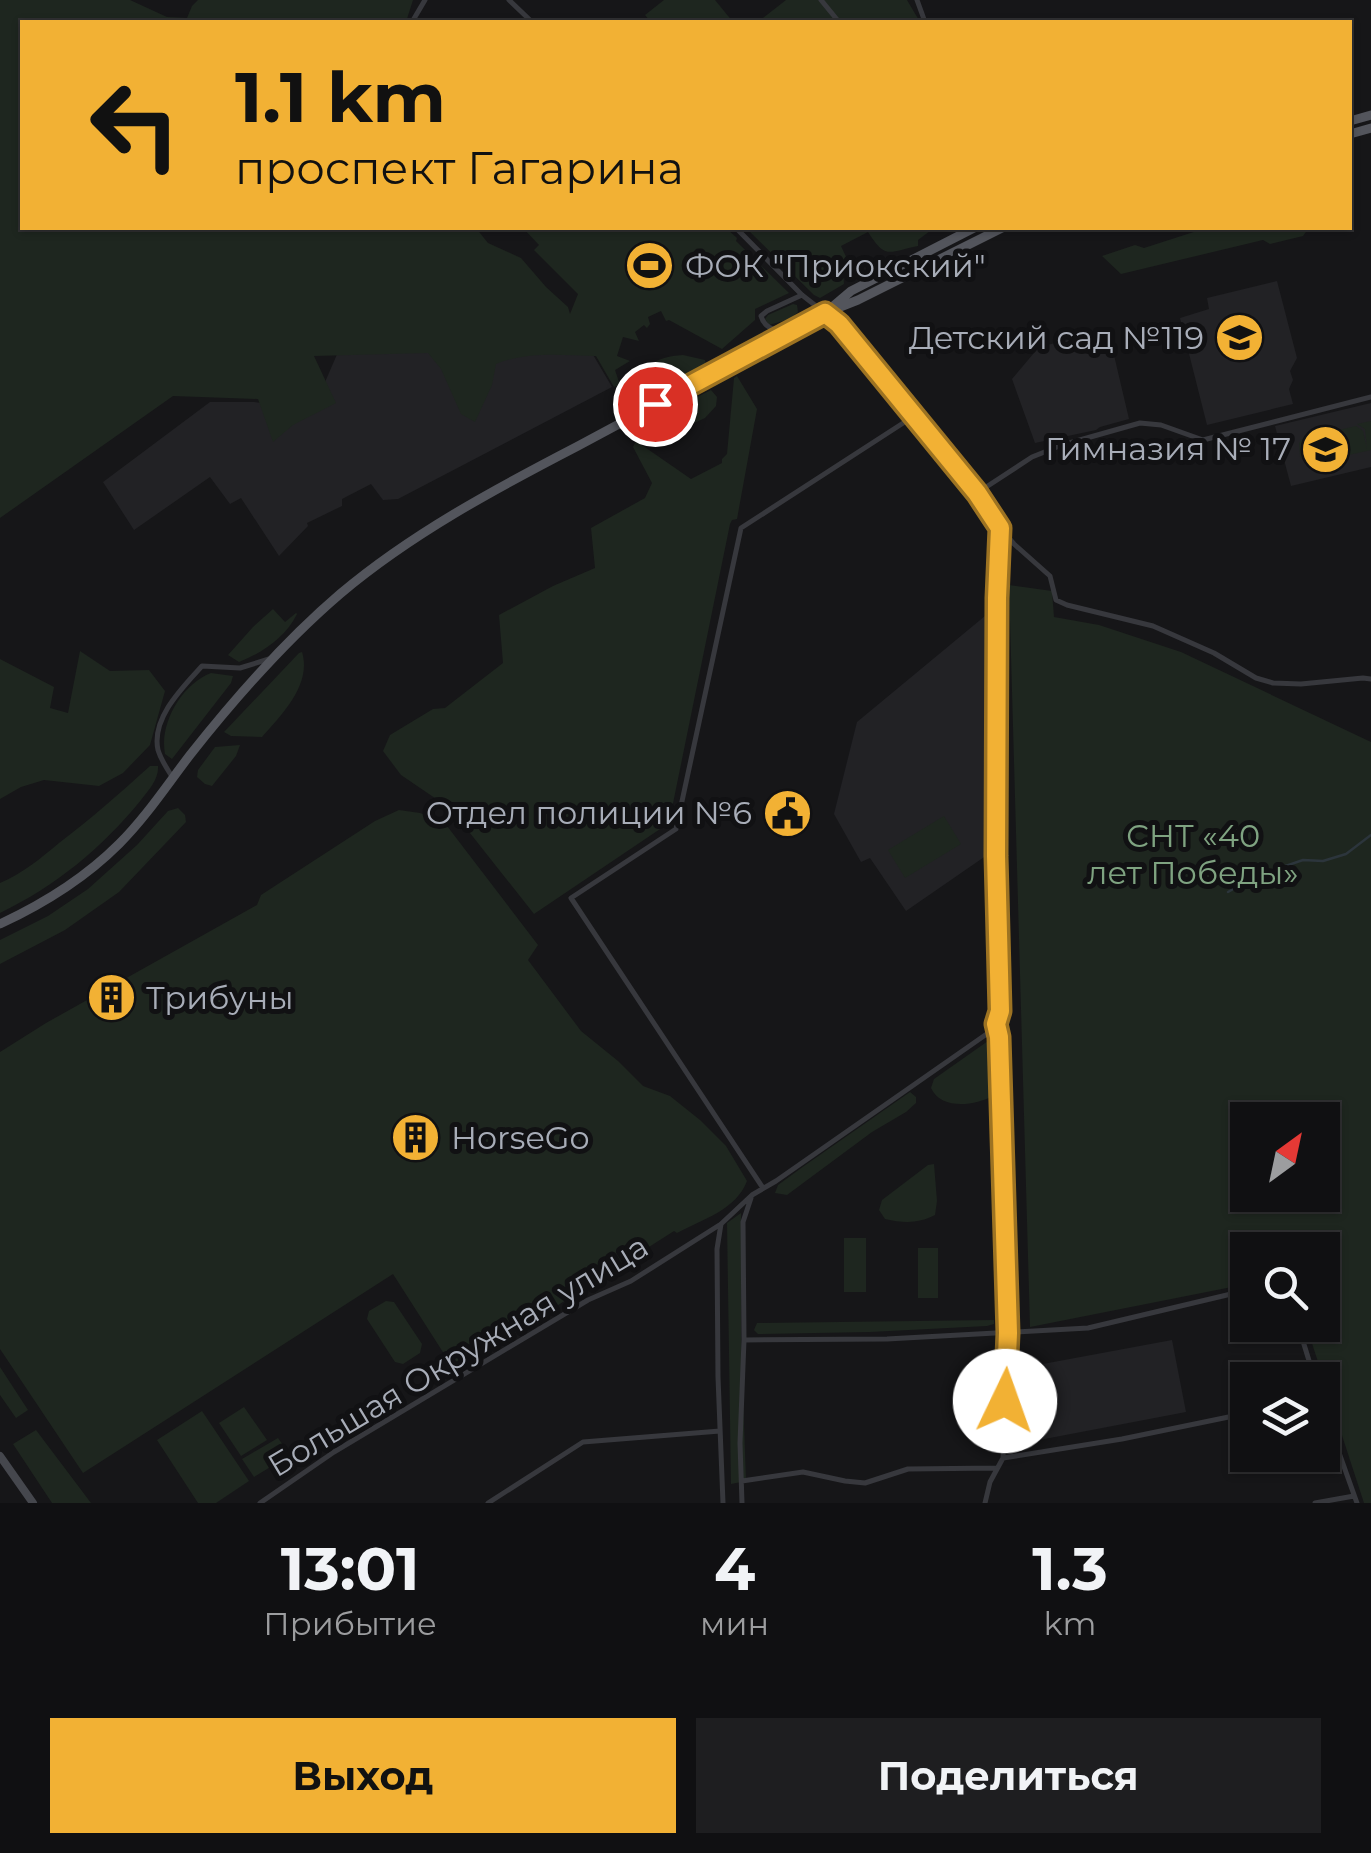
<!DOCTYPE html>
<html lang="ru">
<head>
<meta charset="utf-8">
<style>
	:root { --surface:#101012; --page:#1e1e20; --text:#f1f3f6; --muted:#9c9d9f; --line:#303032; --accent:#f2b134 }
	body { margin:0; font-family:Montserrat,sans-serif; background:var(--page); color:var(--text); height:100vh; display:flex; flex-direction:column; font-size:38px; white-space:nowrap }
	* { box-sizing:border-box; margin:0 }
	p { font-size:32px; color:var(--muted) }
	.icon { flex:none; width:55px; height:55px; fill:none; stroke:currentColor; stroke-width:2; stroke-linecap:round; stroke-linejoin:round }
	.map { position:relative; height:1503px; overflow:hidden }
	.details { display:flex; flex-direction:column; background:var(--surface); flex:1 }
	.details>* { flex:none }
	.guide { position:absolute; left:20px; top:20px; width:1332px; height:210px; border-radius:0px; box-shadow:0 2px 8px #0004,0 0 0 2px var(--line); background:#f2b134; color:#111; overflow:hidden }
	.needle { width:65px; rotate:33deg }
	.fabs { position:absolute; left:1230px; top:1102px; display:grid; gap:20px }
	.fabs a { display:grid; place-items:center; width:110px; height:110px; border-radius:0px; background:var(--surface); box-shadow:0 2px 8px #0004,0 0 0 2px var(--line); font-size:50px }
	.pin { position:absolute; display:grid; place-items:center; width:85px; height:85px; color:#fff; margin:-42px; border:5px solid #fff; border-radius:50%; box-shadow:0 2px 10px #0007 }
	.me { position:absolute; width:110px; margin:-55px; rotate:3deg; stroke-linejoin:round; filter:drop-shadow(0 0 8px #0008) }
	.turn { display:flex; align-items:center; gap:35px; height:210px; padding:0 50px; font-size:45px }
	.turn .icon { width:130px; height:130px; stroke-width:2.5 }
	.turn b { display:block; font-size:70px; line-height:85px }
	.eta { display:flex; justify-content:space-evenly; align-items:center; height:170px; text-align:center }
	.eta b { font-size:60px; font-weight:700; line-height:70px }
	.primary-button { display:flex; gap:20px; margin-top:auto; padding:20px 50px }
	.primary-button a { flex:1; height:115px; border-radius:0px; background:var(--accent); color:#111; font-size:40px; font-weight:700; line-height:115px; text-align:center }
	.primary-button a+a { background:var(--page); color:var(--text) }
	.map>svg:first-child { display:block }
	.built { fill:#222225 }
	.green { fill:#1e261f; fill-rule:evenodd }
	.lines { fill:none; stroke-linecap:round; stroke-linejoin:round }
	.stream { stroke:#2c353c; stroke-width:2.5 }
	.street { stroke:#37383d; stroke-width:5 }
	.secondary { stroke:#45474d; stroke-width:8 }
	.primary { stroke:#53555c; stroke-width:9 }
	.route-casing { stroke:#9d7322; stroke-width:25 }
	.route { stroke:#f2b134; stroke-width:18 }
	.labels { text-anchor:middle; stroke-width:10; stroke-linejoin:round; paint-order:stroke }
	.poi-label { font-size:32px; fill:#a8adb8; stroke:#111113; text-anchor:start }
	.park-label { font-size:32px; fill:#7fa381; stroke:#111113 }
	.street-label { font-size:32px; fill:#a8adb8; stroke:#111113 }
</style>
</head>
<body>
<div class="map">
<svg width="1371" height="1503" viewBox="0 0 1371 1503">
	<rect width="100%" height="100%" fill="#161618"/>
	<!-- built -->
	<path class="built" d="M 1277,281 L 1297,358 L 1290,371 L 1293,380 L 1289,389 L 1293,404 L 1207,425 L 1180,318 L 1209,309 L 1207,298 Z
		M 1105,331 L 1109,334 L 1129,419 L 1100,427 L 1096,430 L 1035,443 L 1012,379 L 1039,347 Z
		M 338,352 L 592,353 L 612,387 L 398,499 L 383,500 L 371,484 L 342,499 L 342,506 L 307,523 L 308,526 L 279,556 L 241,498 L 230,504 L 210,477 L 134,530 L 103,482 L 210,402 L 254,402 L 313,410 Z
		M 1371,403 L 1371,467 L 1291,486 L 1275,426 Z
		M 991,611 L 990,853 L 906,911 L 870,858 L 861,862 L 834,814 L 857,722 Z
		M 1172,1340 L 1186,1412 L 1034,1441 L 1032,1366 Z"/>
	<!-- green -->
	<path class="green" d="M 0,0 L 130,0 L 167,17 L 187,18 L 192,6 L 198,0 L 413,0 L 406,22 L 22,22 L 22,228 L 476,228 L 488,243 L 521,258 L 546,287 L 568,307 L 570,314 L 578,294 L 534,250 L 539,245 L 523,228 L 726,228 L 737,238 L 736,241 L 789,293 L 755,309 L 755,320 L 722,349 L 669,320 L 666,321 L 661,311 L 648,317 L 650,324 L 647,328 L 644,325 L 635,332 L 639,341 L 623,337 L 617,356 L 630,361 L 615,370 L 620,385 L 614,387 L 596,356 C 562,355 528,351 496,364 L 492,385 L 475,422 L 461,414 L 441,369 L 428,353 L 314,356 L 336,403 L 293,425 L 273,442 L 258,399 L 173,396 L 0,518 Z
		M 664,0 L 715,0 L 733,22 L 651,22 L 645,15 Z
		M 786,0 L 907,0 L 920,22 L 758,22 Z
		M 746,228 L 934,228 L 918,240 L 918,246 C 888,252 886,260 868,232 L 841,246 L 848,261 L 843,272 L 844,284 L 820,298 L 814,295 Z
		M 1206,228 L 1308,228 L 1308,229 L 1303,236 L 1270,244 L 1263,240 L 1121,274 L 1102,256 L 1135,245 L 1144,248 Z
		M 793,304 L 797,305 L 798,312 L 790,319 L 769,325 L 765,319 L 768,315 Z
		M 683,355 L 705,360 L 706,365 L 637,403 L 647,368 C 657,358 669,356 683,355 Z
		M 737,376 L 757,409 L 737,519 L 732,520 L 730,524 L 669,823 L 534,914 L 451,809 L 401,775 L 383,751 L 390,735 L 433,709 L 445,708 L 503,663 L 499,615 L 553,586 L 595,568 L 591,528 L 645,498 L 652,483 L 633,447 L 636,441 L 691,479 L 722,463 L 722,459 L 727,454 L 734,378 Z
		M 711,390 L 717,397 L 716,406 L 705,418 L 662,438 L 654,437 L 645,431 L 645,423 Z
		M 1371,421 L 1371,450 L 1317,462 L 1312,461 L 1316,465 L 1308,464 L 1300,457 L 1299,443 L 1304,437 L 1311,435 L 1310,437 L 1356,426 L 1363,431 L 1367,449 L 1365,429 L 1357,424 Z
		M 1009,585 L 1052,591 L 1054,617 L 1099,625 L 1181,652 L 1371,742 L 1371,1503 L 1364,1503 L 1306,1325 L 1322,1325 L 1322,1250 L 1248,1250 L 1247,1284 L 1030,1327 ZM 1248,1120 L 1322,1120 L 1322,1195 L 1248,1195 Z
		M 273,609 L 285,622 L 296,613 L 297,614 C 286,637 262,653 239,662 L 228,655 L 253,627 Z
		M 80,651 L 110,671 L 149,670 L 165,691 L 150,745 L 123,773 L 99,786 L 44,780 L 21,787 L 0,799 L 0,659 L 54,687 L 50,708 L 68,713 Z
		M 302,652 C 312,684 282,715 262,737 L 231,736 L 224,732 L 299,653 Z
		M 211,673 L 233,676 L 231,683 L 172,759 L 165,754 C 159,723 182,684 211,673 Z
		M 240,745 L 236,756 L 212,786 L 205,784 L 197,777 L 198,770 L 215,747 Z
		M 150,766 L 158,766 C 159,779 149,790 141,800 C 102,848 56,886 0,913 L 0,883 C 22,874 41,858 59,843 C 91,819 121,792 150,766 Z
		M 178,808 L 185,815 L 186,822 L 119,892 L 65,930 L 0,964 L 0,940 L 48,916 L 88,889 L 137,845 L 168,811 Z
		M 399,810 L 420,813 L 444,822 L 538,945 L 528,960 L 581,1031 L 618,1061 L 643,1086 L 670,1096 L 700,1120 L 726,1146 L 747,1181 C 736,1210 703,1219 677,1233 L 674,1231 L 455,1371 L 393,1274 L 83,1473 L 0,1349 L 0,1052 L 46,1023 L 257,905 L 261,895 L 375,821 Z
		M 944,816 L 961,844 L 905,878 L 888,850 Z
		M 988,1041 L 995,1047 L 993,1096 C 974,1106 941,1110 931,1088 L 934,1079 Z
		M 910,1092 L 916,1097 L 916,1103 L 906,1112 L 872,1132 L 787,1195 L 775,1193 L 778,1185 L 804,1166 Z
		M 934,1164 L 937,1201 L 935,1215 C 917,1224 904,1223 885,1219 L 879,1210 L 882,1200 L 928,1165 Z
		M 741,1213 L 741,1337 L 746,1481 L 731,1484 L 727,1223 Z
		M 844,1238 L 866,1238 L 866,1292 L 844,1292 Z
		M 918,1248 L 938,1248 L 938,1298 L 918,1298 Z
		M 386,1301 L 394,1302 L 422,1344 L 420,1353 L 403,1364 L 395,1362 L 367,1319 L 369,1311 Z
		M 994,1320 L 994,1324 L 987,1326 L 870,1332 L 758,1334 L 754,1330 L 757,1323 Z
		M 0,1367 L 28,1410 L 16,1418 L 0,1395 Z
		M 244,1407 L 267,1440 L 241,1456 L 219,1423 Z
		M 202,1411 L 249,1481 L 216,1503 L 198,1503 L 157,1440 Z
		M 36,1430 L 91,1503 L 52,1503 L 13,1444 Z
		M 278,1438 L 290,1455 L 254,1477 L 242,1459 Z"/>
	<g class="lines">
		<!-- stream -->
		<path class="stream" d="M 1228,892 L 1256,876 L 1303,860 L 1323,861 L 1346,854 L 1371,835"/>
		<!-- street -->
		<path class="street" d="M 509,0 L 532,22
			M 821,0 L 839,22
			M 917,0 L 925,22
			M 412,22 L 425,0
			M 736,228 L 802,295 L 839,324 L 977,493 L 1000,528 L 1014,544 L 1050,576 L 1056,600 L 1067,605 L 1153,626 L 1214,653 L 1256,678 L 1273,683 L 1301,684 L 1363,678 L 1371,679
			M 788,333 C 777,330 765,330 761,316 L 767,311 L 802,295
			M 977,493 L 1032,457 L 1062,445 L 1140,423 L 1161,425 L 1203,440 L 1371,397
			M 173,778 C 167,769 161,760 158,750 C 151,718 183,687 202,666 L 240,668 L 269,659
			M 763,1188 L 571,898 L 676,829 L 741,528 L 914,416
			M 721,1224 L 717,1249 L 718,1377 L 723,1503
			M 1298,1325 L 1315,1380
			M 744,1340 L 887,1339 L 1088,1328 L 1248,1290
			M 1322,1405 L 1357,1503
			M 1003,1458 L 1122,1439 L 1248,1413
			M 742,1481 L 803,1472 L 845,1481 L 865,1483 L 908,1469 L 997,1468
			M 260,1503 L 334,1452 L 588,1300 L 631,1281 L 721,1224 L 752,1195 L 776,1181 L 991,1031 L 996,1025
			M 488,1503 L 583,1442 L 720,1431
			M 742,1503 L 740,1443 L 744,1340 L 743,1222 L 751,1198
			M 985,1503 L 990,1482 L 1003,1458 L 1008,1333 L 999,1037 L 996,1025 L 999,1011 C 996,850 993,689 1000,528
			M 1315,1503 L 1354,1496"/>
		<!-- secondary -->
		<path class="secondary" d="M 0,1456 L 33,1503"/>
		<!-- primary -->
		<path class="primary" d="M 1350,121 L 1371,115
			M 1350,134 L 1371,128
			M 831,308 L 851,291 L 974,228
			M 0,924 C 43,904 85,878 119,844 C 146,817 167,785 190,755 C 235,698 285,641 340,594 C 411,534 495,489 578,446 C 660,402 743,358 825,313 L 858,300 L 1002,228"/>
	</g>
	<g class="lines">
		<defs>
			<path id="route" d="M 655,404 L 825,313 L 839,324 L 977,493 L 1000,528 L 997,598 L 996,856 L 1000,1011 L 996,1024 L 999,1037 L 1008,1333 L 1005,1401"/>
		</defs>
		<!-- route casing -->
		<use href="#route" class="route-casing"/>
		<!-- route -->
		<use href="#route" class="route"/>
	</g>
	<!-- icons -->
	<defs>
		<symbol id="stadium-disc" viewBox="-11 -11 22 22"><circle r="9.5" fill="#f2b134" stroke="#111113"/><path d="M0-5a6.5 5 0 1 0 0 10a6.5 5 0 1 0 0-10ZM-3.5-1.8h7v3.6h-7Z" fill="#111"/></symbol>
		<symbol id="school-disc" viewBox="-11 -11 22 22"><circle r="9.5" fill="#f2b134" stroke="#111113"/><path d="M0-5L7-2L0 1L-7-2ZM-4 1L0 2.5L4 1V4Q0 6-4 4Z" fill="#111"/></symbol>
		<symbol id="civic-disc" viewBox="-11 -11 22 22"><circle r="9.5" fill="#f2b134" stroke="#111113"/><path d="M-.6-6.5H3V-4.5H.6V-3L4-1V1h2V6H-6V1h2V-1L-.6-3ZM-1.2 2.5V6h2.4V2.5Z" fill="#111"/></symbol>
		<symbol id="building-disc" viewBox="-11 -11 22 22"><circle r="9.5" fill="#f2b134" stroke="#111113"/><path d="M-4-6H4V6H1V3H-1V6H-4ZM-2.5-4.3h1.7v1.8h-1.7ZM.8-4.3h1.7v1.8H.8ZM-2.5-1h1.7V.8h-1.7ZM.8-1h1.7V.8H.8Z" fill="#111"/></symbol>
	</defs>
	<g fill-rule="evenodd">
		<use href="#stadium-disc" x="622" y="238" width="55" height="55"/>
		<use href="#school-disc" x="1212" y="310" width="55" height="55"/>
		<use href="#school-disc" x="1298" y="422" width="55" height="55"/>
		<use href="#civic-disc" x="760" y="786" width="55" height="55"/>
		<use href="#building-disc" x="84" y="970" width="55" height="55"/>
		<use href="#building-disc" x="388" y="1110" width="55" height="55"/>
	</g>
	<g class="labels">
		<!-- poi labels -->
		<g class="poi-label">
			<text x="685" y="277">ФОК "Приокский"</text>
			<text x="1204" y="349" text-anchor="end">Детский сад №119</text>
			<text x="1291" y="460" text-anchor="end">Гимназия № 17</text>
			<text x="752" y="824" text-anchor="end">Отдел полиции №6</text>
			<text x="146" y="1009">Трибуны</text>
			<text x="451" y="1149">HorseGo</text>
		</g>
		<!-- park labels -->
		<g class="park-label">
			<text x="1193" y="847">СНТ «40<tspan x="1193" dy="37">лет Победы»</tspan></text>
		</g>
		<!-- street labels -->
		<g class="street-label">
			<text transform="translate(458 1356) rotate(-31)" y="11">Большая Окружная улица</text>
		</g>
	</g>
</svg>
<div class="fabs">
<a><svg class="needle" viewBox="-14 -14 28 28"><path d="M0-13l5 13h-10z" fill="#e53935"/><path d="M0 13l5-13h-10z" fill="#9c9d9f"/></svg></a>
<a><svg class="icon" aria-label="search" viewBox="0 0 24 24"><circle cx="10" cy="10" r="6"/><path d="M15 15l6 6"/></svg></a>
<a><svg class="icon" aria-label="layers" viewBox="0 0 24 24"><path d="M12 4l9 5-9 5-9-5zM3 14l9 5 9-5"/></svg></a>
</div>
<div class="pin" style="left:655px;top:404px;background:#d93025"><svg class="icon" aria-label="arrive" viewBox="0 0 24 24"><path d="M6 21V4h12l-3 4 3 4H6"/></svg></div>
<svg class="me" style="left:1005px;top:1401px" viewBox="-20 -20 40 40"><circle r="19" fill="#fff"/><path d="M0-13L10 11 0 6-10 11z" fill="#f2b134"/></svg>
<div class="guide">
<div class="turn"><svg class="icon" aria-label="left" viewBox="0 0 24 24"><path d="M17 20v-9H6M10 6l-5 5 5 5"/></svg><div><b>1.1 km</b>проспект Гагарина</div></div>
</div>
</div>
<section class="details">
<div class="eta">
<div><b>13:01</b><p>Прибытие</p></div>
<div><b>4</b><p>мин</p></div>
<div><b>1.3</b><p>km</p></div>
</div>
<div class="primary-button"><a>Выход</a><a>Поделиться</a></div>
</section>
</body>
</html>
